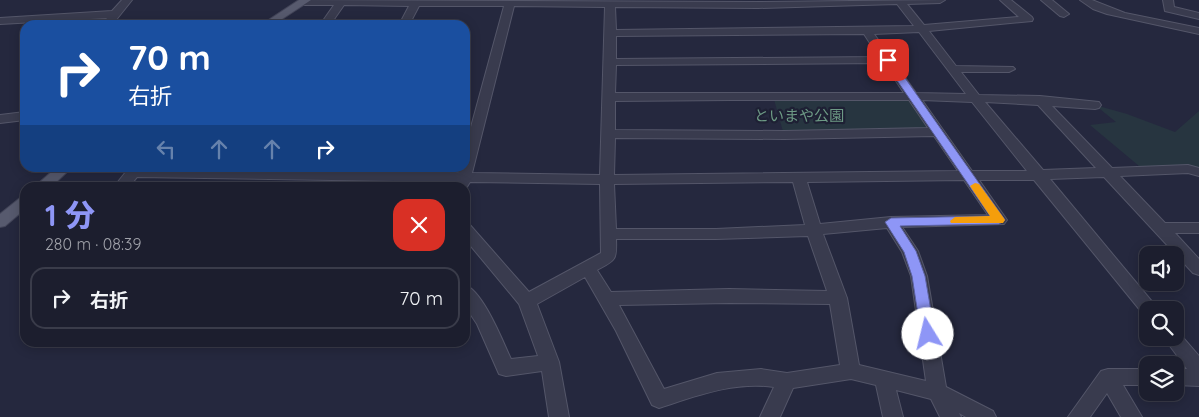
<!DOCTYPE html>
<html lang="ja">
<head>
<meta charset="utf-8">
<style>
	:root { --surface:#1c1e2e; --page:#252736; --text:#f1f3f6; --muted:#a0a2aa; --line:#3a3c4a; --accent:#8e96f6 }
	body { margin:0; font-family:Quicksand,"Noto Sans JP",sans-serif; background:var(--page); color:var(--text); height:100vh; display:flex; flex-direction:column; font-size:19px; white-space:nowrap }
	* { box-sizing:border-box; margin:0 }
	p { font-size:16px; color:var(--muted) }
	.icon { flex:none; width:28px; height:28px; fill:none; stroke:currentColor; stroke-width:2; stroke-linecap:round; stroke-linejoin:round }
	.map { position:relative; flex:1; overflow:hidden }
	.drawer { position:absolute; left:20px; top:182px; width:450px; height:165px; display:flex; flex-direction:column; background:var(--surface); border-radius:15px; box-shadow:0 2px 12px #0003,0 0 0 1px var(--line) }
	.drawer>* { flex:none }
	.guide { position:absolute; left:20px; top:20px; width:450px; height:152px; border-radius:15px; box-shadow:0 2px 12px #0003,0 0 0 1px var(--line); background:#1a4fa0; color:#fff; overflow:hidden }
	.tools { position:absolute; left:1139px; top:246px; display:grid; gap:10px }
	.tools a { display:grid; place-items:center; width:45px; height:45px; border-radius:10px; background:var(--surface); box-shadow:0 2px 12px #0003,0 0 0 1px var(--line); font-size:25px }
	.pin { position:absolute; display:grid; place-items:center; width:42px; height:42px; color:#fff; margin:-21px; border-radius:10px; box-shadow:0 2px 8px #0006 }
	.me { position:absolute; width:55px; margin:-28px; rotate:351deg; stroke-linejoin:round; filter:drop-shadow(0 0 4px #0008) }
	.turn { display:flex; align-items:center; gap:18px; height:105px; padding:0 25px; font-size:22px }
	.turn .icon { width:65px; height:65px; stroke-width:2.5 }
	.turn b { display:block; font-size:35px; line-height:42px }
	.lanes { display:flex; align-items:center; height:48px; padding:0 25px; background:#0003; justify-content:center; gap:25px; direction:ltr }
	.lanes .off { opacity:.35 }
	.round { display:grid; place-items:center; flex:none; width:52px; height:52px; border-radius:15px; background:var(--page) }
	.summary { display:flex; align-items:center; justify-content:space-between; height:85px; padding:0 25px }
	h1 { font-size:30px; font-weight:800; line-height:38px; color:var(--accent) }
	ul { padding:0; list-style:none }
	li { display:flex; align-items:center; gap:15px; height:62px; margin:0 10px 8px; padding:0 15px; border:2px solid var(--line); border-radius:15px }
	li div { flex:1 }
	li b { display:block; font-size:19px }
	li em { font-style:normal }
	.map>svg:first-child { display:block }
	.green { fill:#273540 }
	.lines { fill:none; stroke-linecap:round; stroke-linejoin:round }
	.minor-casing { stroke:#545669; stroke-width:2 }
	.major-casing { stroke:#424458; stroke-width:2 }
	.minor { fill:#393b4e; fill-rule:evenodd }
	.major { fill:#575a6e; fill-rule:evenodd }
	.route { fill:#8e96f6; stroke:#5c62a0 }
	.slow { fill:#f59e0b }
	.labels { text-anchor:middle; stroke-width:4.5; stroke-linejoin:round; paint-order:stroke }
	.park-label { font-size:15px; fill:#6d9a85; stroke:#1e2034 }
</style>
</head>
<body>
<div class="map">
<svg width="1199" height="417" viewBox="0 0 1199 417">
	<rect width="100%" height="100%" fill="#25283e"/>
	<!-- green -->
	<path class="green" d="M 912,95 L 937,132 L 784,135 L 773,96 Z
		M 1095,105 L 1127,114 L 1175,132 L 1199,111 L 1199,172 L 1145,171 L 1090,125 L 1116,122 Z"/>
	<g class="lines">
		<defs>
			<path id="minor" d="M 122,0 L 132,0 L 112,25 L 101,25 L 107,18 L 0,24 L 0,18 L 112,11 Z
				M 300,0 L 758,2 L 945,0 L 940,3 L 907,4 L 924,25 L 1019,17 L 1000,0 L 1011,0 L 1032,17 L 1033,19 L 1032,21 L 929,31 L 956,66 L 1013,67 L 1015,69 L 1009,72 L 961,72 L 979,95 L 1040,96 L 1099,102 L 1101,105 L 1099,108 L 1095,109 L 1052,106 L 1112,168 L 1188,165 L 1199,168 L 1199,176 L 1188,173 L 1120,176 L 1165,223 L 1199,223 L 1199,233 L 1175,233 L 1199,259 L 1199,275 L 1193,273 L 1104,177 L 1050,179 L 1159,310 L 1148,310 L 1148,316 L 1144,315 L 1034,180 L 979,180 L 1007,220 L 1004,224 L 902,227 L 918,251 L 927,276 L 946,387 L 993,411 L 996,417 L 966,417 L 959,413 L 961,417 L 940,417 L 931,399 L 896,390 L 903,417 L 883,417 L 876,385 L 851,379 L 793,388 L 780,417 L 760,417 L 774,387 C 734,381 696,396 659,408 L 652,405 L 616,331 L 585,277 L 537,304 L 559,362 L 569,417 L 549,417 L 542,371 L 506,376 L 499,374 L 477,324 L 465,306 L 465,285 C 483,291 503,342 511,359 L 538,356 L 519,304 L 465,239 L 465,224 L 470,225 L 529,292 L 601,253 L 600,184 L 470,182 L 465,190 L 465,188 L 456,188 L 456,182 L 137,177 L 128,188 L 113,188 L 129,168 L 458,173 L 460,168 L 465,168 L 465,149 L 504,6 L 419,6 L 409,25 L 399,25 L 409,6 L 344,5 L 330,25 L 320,25 L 334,5 L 304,5 L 301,4 ZM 897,4 L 914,26 L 616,30 L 615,7 L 758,8 ZM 514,6 L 605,7 L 600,175 L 472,173 ZM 919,32 L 966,94 L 916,93 L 874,34 ZM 864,34 L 879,57 L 616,59 L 616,36 ZM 884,63 L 904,93 L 615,93 L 616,65 ZM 730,100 L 909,100 L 928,128 L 784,131 L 615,130 L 615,101 ZM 922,100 L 972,102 L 1027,171 L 972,171 ZM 985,102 L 1038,105 L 1096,168 L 1043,170 ZM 934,136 L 958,171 L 614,175 L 615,138 L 784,139 ZM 964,180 L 988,215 L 891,217 L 820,224 L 807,182 ZM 793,182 L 805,225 L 716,229 L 616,229 L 614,184 ZM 887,228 L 902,252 L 911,276 L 926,381 L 859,365 L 847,298 L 823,234 ZM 808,236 L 827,291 L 729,289 L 611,292 L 597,270 C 615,260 617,261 616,239 L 716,239 ZM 729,303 L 830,304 L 840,365 L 787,373 L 761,369 L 717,373 L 664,389 L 619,305 Z
				M 1041,0 L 1052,0 L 1069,14 L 1064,17 L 1060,16 Z
				M 1080,0 L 1092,0 L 1125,13 L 1199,28 L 1199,34 L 1107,14 L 1093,9 Z
				M 1163,0 L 1173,0 L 1174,7 L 1199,13 L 1199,19 L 1165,11 Z
				M 25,112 L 25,120 L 0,123 L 0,115 Z
				M 1175,331 L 1179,333 L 1199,356 L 1199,386 L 1175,385 L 1175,369 L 1187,369 L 1164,338 L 1175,338 Z
				M 1108,369 L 1148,369 L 1148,385 L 1123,385 L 1142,417 L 1121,417 L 1107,393 L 1090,417 L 1068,417 L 1101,371 Z"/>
			<path id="major" d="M 299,0 L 311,0 L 273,25 L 261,25 Z
				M 56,168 L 71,168 L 50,188 L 33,188 Z
				M 25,196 L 25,209 L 5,226 L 0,227 L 0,214 L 20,198 Z"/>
		</defs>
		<!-- minor casing -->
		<use href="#minor" class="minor-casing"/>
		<!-- major casing -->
		<use href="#major" class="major-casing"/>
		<!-- minor -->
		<use href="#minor" class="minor"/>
		<!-- major -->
		<use href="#major" class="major"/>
	</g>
	<!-- route -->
	<path class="route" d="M 888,57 L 891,58 L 1005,220 L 999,224 L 900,226 L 916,251 L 925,276 L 935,334 L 933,338 L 928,340 L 923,338 L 921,334 L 912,276 L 904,252 L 885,222 L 891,218 L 990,216 L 883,60 Z"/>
	<!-- slow -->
	<path class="slow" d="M 975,183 L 979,184 L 1003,217 L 1005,220 L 1003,223 L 951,223 L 950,221 L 955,217 L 990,216 L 970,186 Z"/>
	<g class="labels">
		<!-- park labels -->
		<g class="park-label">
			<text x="799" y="121">といまや公園</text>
		</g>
	</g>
</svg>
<div class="tools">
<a><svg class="icon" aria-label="sound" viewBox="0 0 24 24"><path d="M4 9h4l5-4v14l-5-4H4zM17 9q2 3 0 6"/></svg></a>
<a><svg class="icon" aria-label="search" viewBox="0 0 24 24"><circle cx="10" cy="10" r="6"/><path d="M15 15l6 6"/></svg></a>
<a><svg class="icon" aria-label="layers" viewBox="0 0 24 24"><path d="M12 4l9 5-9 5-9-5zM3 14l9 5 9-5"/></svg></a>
</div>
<div class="pin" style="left:888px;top:60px;background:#d93025"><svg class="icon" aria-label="arrive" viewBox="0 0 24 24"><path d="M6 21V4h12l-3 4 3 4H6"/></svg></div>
<svg class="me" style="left:928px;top:334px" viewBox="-20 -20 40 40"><circle r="19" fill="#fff"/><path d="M0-13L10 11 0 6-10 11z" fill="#8e96f6"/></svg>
<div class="guide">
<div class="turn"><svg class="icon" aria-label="right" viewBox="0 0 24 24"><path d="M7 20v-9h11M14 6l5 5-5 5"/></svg><div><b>70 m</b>右折</div></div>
<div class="lanes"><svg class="icon off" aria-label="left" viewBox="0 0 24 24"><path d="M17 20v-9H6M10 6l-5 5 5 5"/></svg><svg class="icon off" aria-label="ahead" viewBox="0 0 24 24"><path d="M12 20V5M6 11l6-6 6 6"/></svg><svg class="icon off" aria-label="ahead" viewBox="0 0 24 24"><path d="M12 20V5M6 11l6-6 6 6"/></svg><svg class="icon" aria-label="right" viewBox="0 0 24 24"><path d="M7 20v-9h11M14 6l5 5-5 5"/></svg></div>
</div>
<section class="drawer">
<div class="summary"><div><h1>1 分</h1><p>280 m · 08:39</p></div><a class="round" style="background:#d93025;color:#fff"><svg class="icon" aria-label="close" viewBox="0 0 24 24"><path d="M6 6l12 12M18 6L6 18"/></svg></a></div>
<ul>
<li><svg class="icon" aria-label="right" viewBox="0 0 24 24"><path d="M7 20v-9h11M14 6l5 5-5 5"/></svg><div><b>右折</b></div><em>70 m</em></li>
</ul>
</section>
</div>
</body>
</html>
